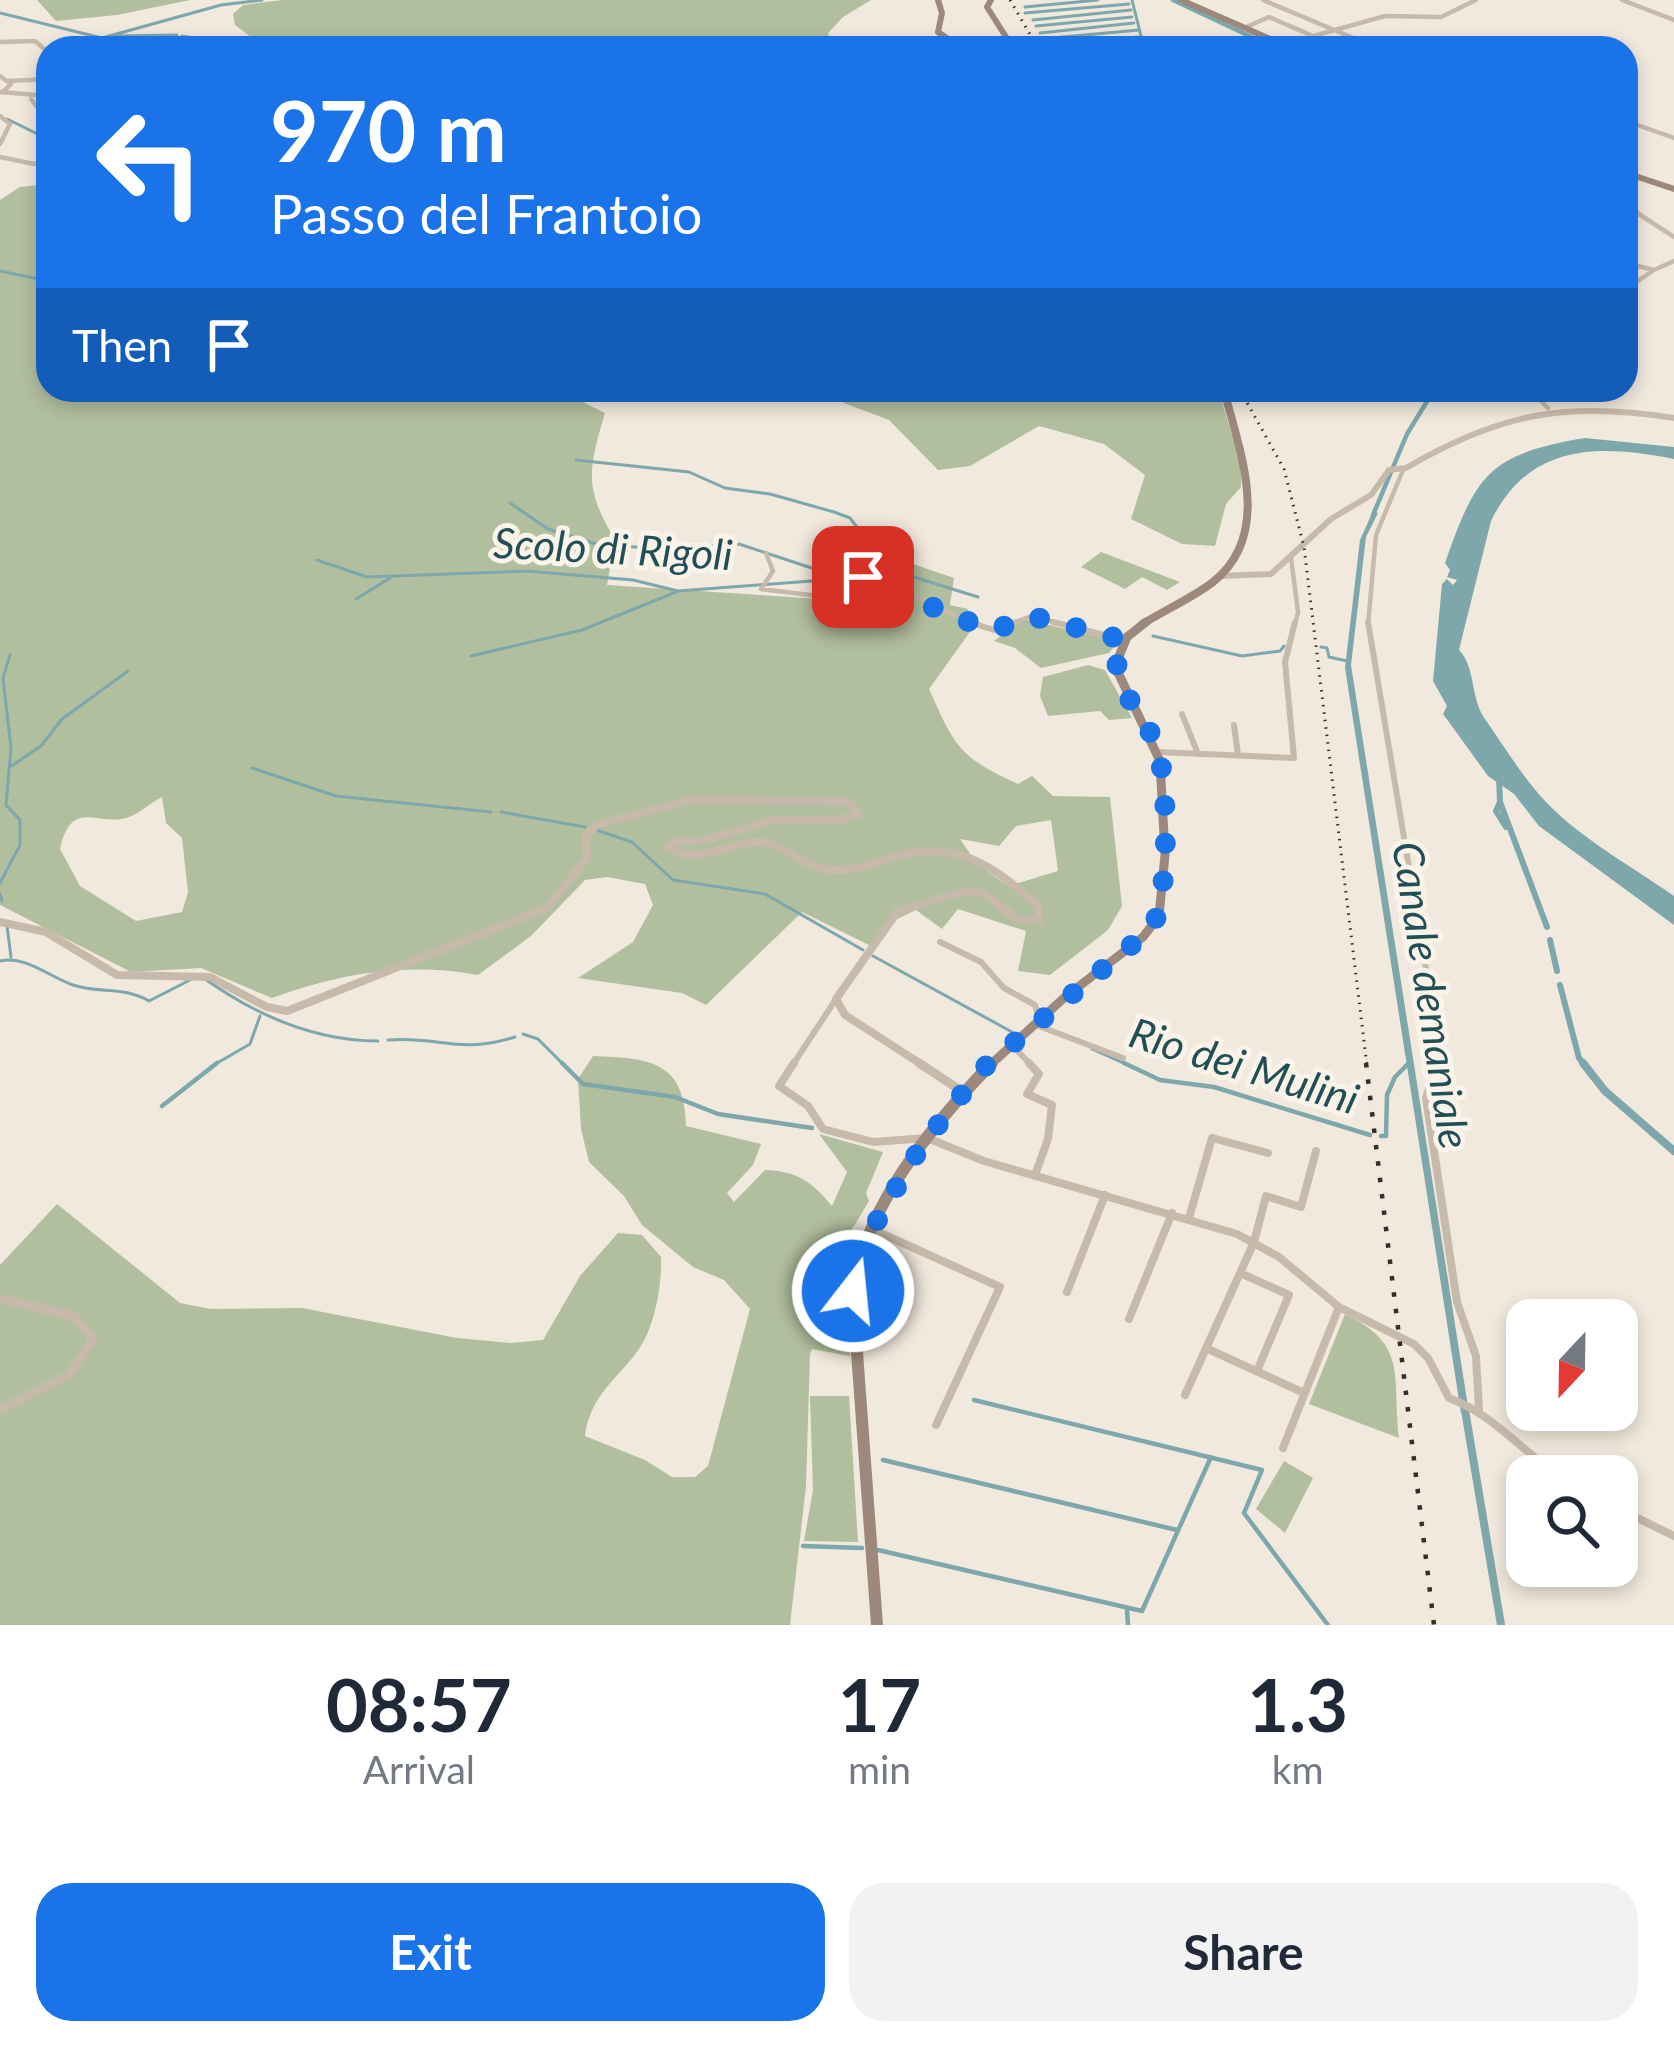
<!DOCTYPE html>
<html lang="en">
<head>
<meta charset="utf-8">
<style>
	:root { --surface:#fff; --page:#f2f2f3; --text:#1f2937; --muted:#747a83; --accent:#1a73e8 }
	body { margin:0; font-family:Lato,sans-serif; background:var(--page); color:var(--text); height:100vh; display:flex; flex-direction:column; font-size:45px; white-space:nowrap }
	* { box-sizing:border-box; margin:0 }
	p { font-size:39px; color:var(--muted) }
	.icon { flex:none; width:66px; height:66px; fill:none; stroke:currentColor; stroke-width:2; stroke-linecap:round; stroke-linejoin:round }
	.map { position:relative; height:1625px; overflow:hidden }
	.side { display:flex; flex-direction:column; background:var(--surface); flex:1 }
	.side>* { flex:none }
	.guide { position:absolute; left:36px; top:36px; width:1602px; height:366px; border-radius:36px; box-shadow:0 6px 18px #0003; background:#1a73e8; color:#fff; overflow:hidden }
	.needle { width:78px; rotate:202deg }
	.tools { position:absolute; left:1506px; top:1299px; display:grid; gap:24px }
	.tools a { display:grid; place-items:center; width:132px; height:132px; border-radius:24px; background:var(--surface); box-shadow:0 6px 18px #0003; font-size:60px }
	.pin { position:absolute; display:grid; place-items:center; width:102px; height:102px; color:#fff; margin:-51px; border-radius:24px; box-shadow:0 6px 18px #0006 }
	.me { position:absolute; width:132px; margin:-66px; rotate:16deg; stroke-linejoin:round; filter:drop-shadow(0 0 9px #0008) }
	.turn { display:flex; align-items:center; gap:42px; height:252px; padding:0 36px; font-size:54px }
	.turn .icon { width:156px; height:156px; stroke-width:2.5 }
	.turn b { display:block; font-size:84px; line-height:102px }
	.then { display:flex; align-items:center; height:114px; padding:0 36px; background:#0003; gap:24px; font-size:45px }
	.eta { display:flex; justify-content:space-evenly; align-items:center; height:204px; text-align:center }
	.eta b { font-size:72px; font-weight:700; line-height:84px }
	.cta { display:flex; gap:24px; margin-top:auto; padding:24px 36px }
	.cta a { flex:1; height:138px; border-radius:36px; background:var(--accent); color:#fff; font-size:48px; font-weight:700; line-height:138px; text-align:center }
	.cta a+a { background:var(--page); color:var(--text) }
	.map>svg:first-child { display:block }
	.green { fill:#b2bf9e; fill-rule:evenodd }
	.water { fill:#7ea7ac }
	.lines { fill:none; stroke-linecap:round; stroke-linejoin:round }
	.stream-far1 { stroke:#7ea7ac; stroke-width:3 }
	.stream { stroke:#7ea7ac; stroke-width:4.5 }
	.canal-far2 { stroke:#7ea7ac; stroke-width:4.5 }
	.canal-far1 { stroke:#7ea7ac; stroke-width:6 }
	.canal { stroke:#7ea7ac; stroke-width:8 }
	.minor-far2 { stroke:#c8baaa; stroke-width:4.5 }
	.minor-far1 { stroke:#c8baaa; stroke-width:6 }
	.minor { stroke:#c8baaa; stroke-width:8 }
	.tertiary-far2 { stroke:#c8baaa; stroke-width:6 }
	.tertiary-far1 { stroke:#c8baaa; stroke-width:8 }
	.tertiary { stroke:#c8baaa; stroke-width:9 }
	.secondary-far3 { stroke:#9c897b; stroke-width:6 }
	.secondary-far2 { stroke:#9c897b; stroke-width:8 }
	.secondary-far1 { stroke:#9c897b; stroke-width:9 }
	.secondary { stroke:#9c897b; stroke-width:12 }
	.rail-far1 { stroke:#362e29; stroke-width:3; stroke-dasharray:1.5 6; stroke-linecap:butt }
	.rail { stroke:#362e29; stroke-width:4.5; stroke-dasharray:4.5 12; stroke-linecap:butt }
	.route { stroke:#1a73e8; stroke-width:21; stroke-dasharray:0 37.8 }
	.labels { text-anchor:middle; stroke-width:10; stroke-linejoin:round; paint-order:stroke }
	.water-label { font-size:42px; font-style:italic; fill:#214f55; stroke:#f9f3ea }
</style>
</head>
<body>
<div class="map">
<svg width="1674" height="1625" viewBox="0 0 1674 1625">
	<rect width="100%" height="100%" fill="#f1e9dd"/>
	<!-- green -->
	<path class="green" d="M 37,0 L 190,0 L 117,15 L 56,21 Z
		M 282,0 L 871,0 L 843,17 L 828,33 L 833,48 L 265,48 L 235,25 L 233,14 L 243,5 Z
		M 48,184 L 48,390 L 558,390 L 605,413 C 588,470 584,488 615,540 L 607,585 L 821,599 L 878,624 L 893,620 L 897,613 L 878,585 L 882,581 L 904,591 L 904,576 L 913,564 L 954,578 L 950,605 L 968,609 L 972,629 L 929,689 C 955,747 959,757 1018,784 L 1032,776 L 1053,796 L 1110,797 L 1122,906 L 1108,930 L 1050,975 L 1018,971 L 1026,931 L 958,909 L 942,929 L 916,910 L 891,922 L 873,947 L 802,912 L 706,1005 L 682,993 L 578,978 L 633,942 L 653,905 L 645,884 L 607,877 L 585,880 L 531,936 L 478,975 C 407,962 340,973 272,998 L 201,968 L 131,972 L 0,905 L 0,200 L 20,187 ZM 162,797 L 166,823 L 182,838 L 188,892 L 182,912 L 136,921 L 80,886 L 60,849 C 72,796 98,828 129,817 C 140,813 151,802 162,797 ZM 1051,820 L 1058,871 L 1009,886 L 977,864 L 960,839 L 999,846 L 1016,826 Z
		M 831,390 L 1220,390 C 1225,424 1243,450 1241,487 L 1226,504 L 1215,546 L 1182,544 L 1131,519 L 1145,475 L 1104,444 L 1039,426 L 970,466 L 938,470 L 889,420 L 844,403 Z
		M 1101,552 L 1180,582 L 1167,590 L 1142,577 L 1125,589 L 1081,567 Z
		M 1023,619 L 1118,641 L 1109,653 L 1041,668 L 1015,648 L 994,641 Z
		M 1088,665 L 1105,670 L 1132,718 L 1109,720 L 1100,711 L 1048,716 L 1040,696 L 1043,677 Z
		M 593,1056 C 650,1058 685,1061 686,1126 L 761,1144 L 753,1165 L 727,1193 L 734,1202 L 765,1170 C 798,1171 812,1182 832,1206 L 847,1172 L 819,1134 L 883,1152 L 866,1193 L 869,1201 L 842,1246 L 842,1251 L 853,1254 L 846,1285 L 850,1356 L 812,1349 L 810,1354 L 806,1486 L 790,1625 L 0,1625 L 0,1265 L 57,1204 L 180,1303 L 211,1309 L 302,1308 L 457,1338 L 510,1343 L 543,1340 L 580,1276 L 618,1233 L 642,1235 L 661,1257 C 662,1284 655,1326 639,1349 C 617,1380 590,1395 585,1436 L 645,1460 L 672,1477 L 695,1477 L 708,1466 L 750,1309 L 724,1280 L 693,1267 L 642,1225 L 624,1196 L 589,1162 L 581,1129 L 578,1079 Z
		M 1345,1314 C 1408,1345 1392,1372 1399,1438 L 1309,1404 Z
		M 810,1396 L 849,1396 L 858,1542 L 804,1541 L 813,1490 Z
		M 1284,1461 L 1313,1478 L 1285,1533 L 1256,1509 Z"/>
	<!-- water -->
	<path class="water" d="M 1585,438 L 1674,447 L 1674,459 C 1599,444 1529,443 1491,521 L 1459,650 C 1476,667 1470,698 1485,719 C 1504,746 1523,778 1546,802 C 1581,839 1633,867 1674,896 L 1674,925 L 1539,826 L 1514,794 L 1488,776 L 1443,714 L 1447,706 L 1433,681 L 1442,584 L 1447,579 L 1453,585 L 1457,580 L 1447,577 L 1450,570 L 1445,563 C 1476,474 1489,454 1585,438 Z
		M 1373,511 L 1378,513 L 1366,537 L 1351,665 L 1469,1413 L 1461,1413 L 1345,668 L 1360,540 Z"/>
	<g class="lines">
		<!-- stream-far1 -->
		<path class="stream-far1" d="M 1132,0 L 1144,48
			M 1025,7 L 1098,0
			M 0,13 L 102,38 L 221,5 L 262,0
			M 1025,13 L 1129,4
			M 1033,20 L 1131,10
			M 1036,26 L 1132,17
			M 1040,33 L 1134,23
			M 112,36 L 177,35
			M 182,36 L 247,48
			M 1041,39 L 1139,30
			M 1048,46 L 1138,37
			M 1097,48 L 1140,44
			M 7,119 L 48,139
			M 0,271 L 48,281
			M 576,460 L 689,472 L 725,488 L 770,494 L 834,512 L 850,518 L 863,535 L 907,560 L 904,572
			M 510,503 L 548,529 L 593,543 L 665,550 L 739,544 L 833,575
			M 317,560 L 367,577 L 527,571 L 633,580 L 678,591 L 904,574 L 978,597
			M 356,599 L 390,578
			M 1153,636 L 1242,656 L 1280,651 L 1284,646
			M 1321,647 L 1327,648 L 1329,657 L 1347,661
			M 471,656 L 582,630 L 676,592
			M 10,767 L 41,746 L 62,719 L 128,671
			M 252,768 L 336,796 L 491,812
			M 501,812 L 585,827
			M 596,830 L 632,842 L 673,880 L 765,894 L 863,950
			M 0,883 L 20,845 L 20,820 L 6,805 L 11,748 L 3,678 L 10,655
			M 0,894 L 2,901
			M 7,926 L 11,957
			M 873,956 L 1012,1032
			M 0,961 C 26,955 49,977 73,985 C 100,994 123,986 149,1001 L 190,980
			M 205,979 C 256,1015 315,1041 378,1041
			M 523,1034 L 538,1039 L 565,1066
			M 388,1040 C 442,1036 456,1055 515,1037
			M 1092,1049 L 1130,1066
			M 212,1066 L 250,1044 L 260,1016
			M 1405,1066 L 1409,1063"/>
		<!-- stream -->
		<path class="stream" d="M 562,1063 L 583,1084 L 675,1097 L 718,1114 L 812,1128
			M 1124,1063 L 1160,1080 L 1214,1087 L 1370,1135
			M 162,1106 L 217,1063
			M 1381,1136 L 1386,1136 L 1387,1095 L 1395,1077 L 1409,1063
			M 974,1400 L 1262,1470 L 1244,1513 L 1328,1625
			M 883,1460 L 1177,1530
			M 803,1546 L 862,1548
			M 878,1550 L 1142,1611 L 1211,1457
			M 1127,1609 L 1128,1625"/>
		<!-- canal-far2 -->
		<path class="canal-far2" d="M 1173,0 L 1258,40 L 1262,48
			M 1373,515 L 1407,434 L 1434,390"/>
		<!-- canal-far1 -->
		<path class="canal-far1" d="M 1499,777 L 1500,802 L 1547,927
			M 1500,802 L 1496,811 L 1506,827
			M 1550,940 L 1557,971
			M 1560,985 L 1579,1058 L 1586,1066"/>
		<!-- canal -->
		<path class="canal" d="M 1583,1063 L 1605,1091 L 1674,1151
			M 1465,1410 L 1501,1625"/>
		<!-- minor-far2 -->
		<path class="minor-far2" d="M 1263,0 L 1377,48
			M 1622,0 L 1674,20
			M 1244,28 L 1269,17 L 1313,36
			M 1310,37 L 1327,48
			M 0,42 L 35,41 L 48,52
			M 108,48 L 113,46
			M 1270,48 L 1385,16 L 1441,17 L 1476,0
			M 0,76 L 11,84 L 3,92
			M 9,81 L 48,79
			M 0,92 L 48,96
			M 31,99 L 46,119
			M 0,116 L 10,124 L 0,144
			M 1626,121 L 1674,138
			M 0,157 L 34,164 L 48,158
			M 1628,198 L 1636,212 L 1674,237
			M 1628,198 L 1634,176
			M 1626,263 L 1654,270 L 1674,261
			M 1626,297 L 1629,287 L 1654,270
			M 1530,390 L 1548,408
			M 766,553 L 773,571 L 761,589 L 826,597 L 877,620 L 887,619 L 891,609 L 883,594 L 862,577 C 904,584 937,611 978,625
			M 1291,558 L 1298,612 L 1295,625
			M 1008,625 L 1031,616 L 1065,625
			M 1368,625 L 1376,535 L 1403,470"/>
		<!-- minor-far1 -->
		<path class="minor-far1" d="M 969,622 L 994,630 L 1016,622
			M 1053,622 L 1124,640
			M 1368,622 L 1438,1041 L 1438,1066
			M 1182,714 L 1198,754
			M 1234,725 L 1238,755
			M 1159,752 L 1294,758 L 1285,662 L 1295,622
			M 940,942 L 981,962 L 1004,988 L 1035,1005 L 1039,1018
			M 1036,1025 L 1123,1058
			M 1012,1045 L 1032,1066
			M 792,1066 L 836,999"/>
		<!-- minor -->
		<path class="minor" d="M 794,1063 L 779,1086 L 808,1106 L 823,1129 L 873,1142 L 927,1138 L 984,1161 L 1237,1234 L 1279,1257 L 1339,1307 L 1414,1344 L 1428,1358 L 1449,1398 C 1491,1413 1522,1451 1559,1476
			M 1029,1063 L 1039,1074 L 1027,1094 L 1052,1105 L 1048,1139 L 1035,1175
			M 1438,1063 L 1426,1098 L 1457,1302 L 1476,1356 L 1479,1410
			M 1189,1218 L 1212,1138 L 1268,1153
			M 874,1230 L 1000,1287 L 936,1425
			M 1240,1273 L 1289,1295 L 1257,1371
			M 1067,1292 L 1105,1195
			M 1129,1319 L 1172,1213
			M 1206,1348 L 1304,1393
			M 1185,1395 L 1254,1242 L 1266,1196 L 1301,1207 L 1316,1151
			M 1283,1448 L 1339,1307
			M 1617,1508 L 1674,1536"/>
		<!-- tertiary-far2 -->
		<path class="tertiary-far2" d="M 1220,576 L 1271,574 L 1331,519 L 1371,495 L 1389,470 L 1406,468 C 1500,413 1566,401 1674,418"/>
		<!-- tertiary-far1 -->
		<path class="tertiary-far1" d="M 0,922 L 46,932 L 117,975 L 210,977 L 267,1007 L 287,1011 L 547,908 L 587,858 L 586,836 L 597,825 L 690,800 L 847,801 L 860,814 L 840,820 L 775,820 L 701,841 L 675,841 L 667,847 C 698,867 725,843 757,842 C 781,841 801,866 826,869 C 848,873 869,865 890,858 C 954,838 993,864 1039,907 L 1039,920 L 1017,920 L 984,893 L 966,891 L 898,911 L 836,999 L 845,1015 L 924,1066"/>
		<!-- tertiary -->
		<path class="tertiary" d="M 919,1063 L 963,1092
			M 0,1299 L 74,1316 L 93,1339 L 69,1375 L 0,1410"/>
		<!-- secondary-far3 -->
		<path class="secondary-far3" d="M 938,0 L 942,13 L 938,32 L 961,48
			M 991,0 L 987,7 L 1013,48
			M 1181,0 L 1291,48
			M 1626,173 L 1674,189"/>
		<!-- secondary-far2 -->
		<path class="secondary-far2" d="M 1141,625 C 1164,610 1191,599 1213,582 C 1274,534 1239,450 1224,390"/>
		<!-- secondary-far1 -->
		<path class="secondary-far1" d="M 989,1066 L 1065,997 L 1143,937 L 1159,916 L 1165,855 L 1160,761 L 1115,666 L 1127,637 L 1146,622"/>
		<!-- secondary -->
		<path class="secondary" d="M 877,1625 L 853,1298 C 860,1211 933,1124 992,1063"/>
		<!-- rail-far1 -->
		<path class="rail-far1" d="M 1010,0 L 1038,48
			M 1240,390 L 1284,469 L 1304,547 L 1367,1066"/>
		<!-- rail -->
		<path class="rail" d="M 1366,1063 L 1434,1625"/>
	</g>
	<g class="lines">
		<!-- route -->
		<path class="route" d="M 853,1291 L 862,1249 L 883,1210 L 920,1148 L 981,1070 L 1151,929 C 1170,900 1168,785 1158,751 C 1148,714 1099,679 1124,640 L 1031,616 L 994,630 L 943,613 L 892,583 L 863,577"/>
	</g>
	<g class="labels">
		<!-- water labels -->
		<g class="water-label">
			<text transform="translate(613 549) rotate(3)" y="15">Scolo di Rigoli</text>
			<text transform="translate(1431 995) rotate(81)" y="15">Canale demaniale</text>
			<text transform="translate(1244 1066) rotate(17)" y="15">Rio dei Mulini</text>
		</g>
	</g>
</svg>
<div class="tools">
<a><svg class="needle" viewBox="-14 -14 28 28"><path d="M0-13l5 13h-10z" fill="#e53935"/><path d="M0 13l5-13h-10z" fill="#747a83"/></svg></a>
<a><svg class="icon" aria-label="search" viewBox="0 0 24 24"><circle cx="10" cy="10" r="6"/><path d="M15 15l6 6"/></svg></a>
</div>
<div class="pin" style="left:863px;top:577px;background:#d93025"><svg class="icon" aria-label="arrive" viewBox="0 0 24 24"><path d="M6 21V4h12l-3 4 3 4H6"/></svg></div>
<svg class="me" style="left:853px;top:1291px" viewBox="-20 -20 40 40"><circle r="17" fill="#1a73e8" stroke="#fff" stroke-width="3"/><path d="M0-11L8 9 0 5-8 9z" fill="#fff"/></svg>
<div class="guide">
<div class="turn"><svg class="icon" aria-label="left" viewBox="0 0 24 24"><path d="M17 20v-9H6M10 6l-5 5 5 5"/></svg><div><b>970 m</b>Passo del Frantoio</div></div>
<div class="then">Then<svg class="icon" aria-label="arrive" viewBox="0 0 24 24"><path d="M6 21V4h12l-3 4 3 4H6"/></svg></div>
</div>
</div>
<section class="side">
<div class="eta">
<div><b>08:57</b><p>Arrival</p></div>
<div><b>17</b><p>min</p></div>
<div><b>1.3</b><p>km</p></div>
</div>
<div class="cta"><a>Exit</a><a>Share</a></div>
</section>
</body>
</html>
